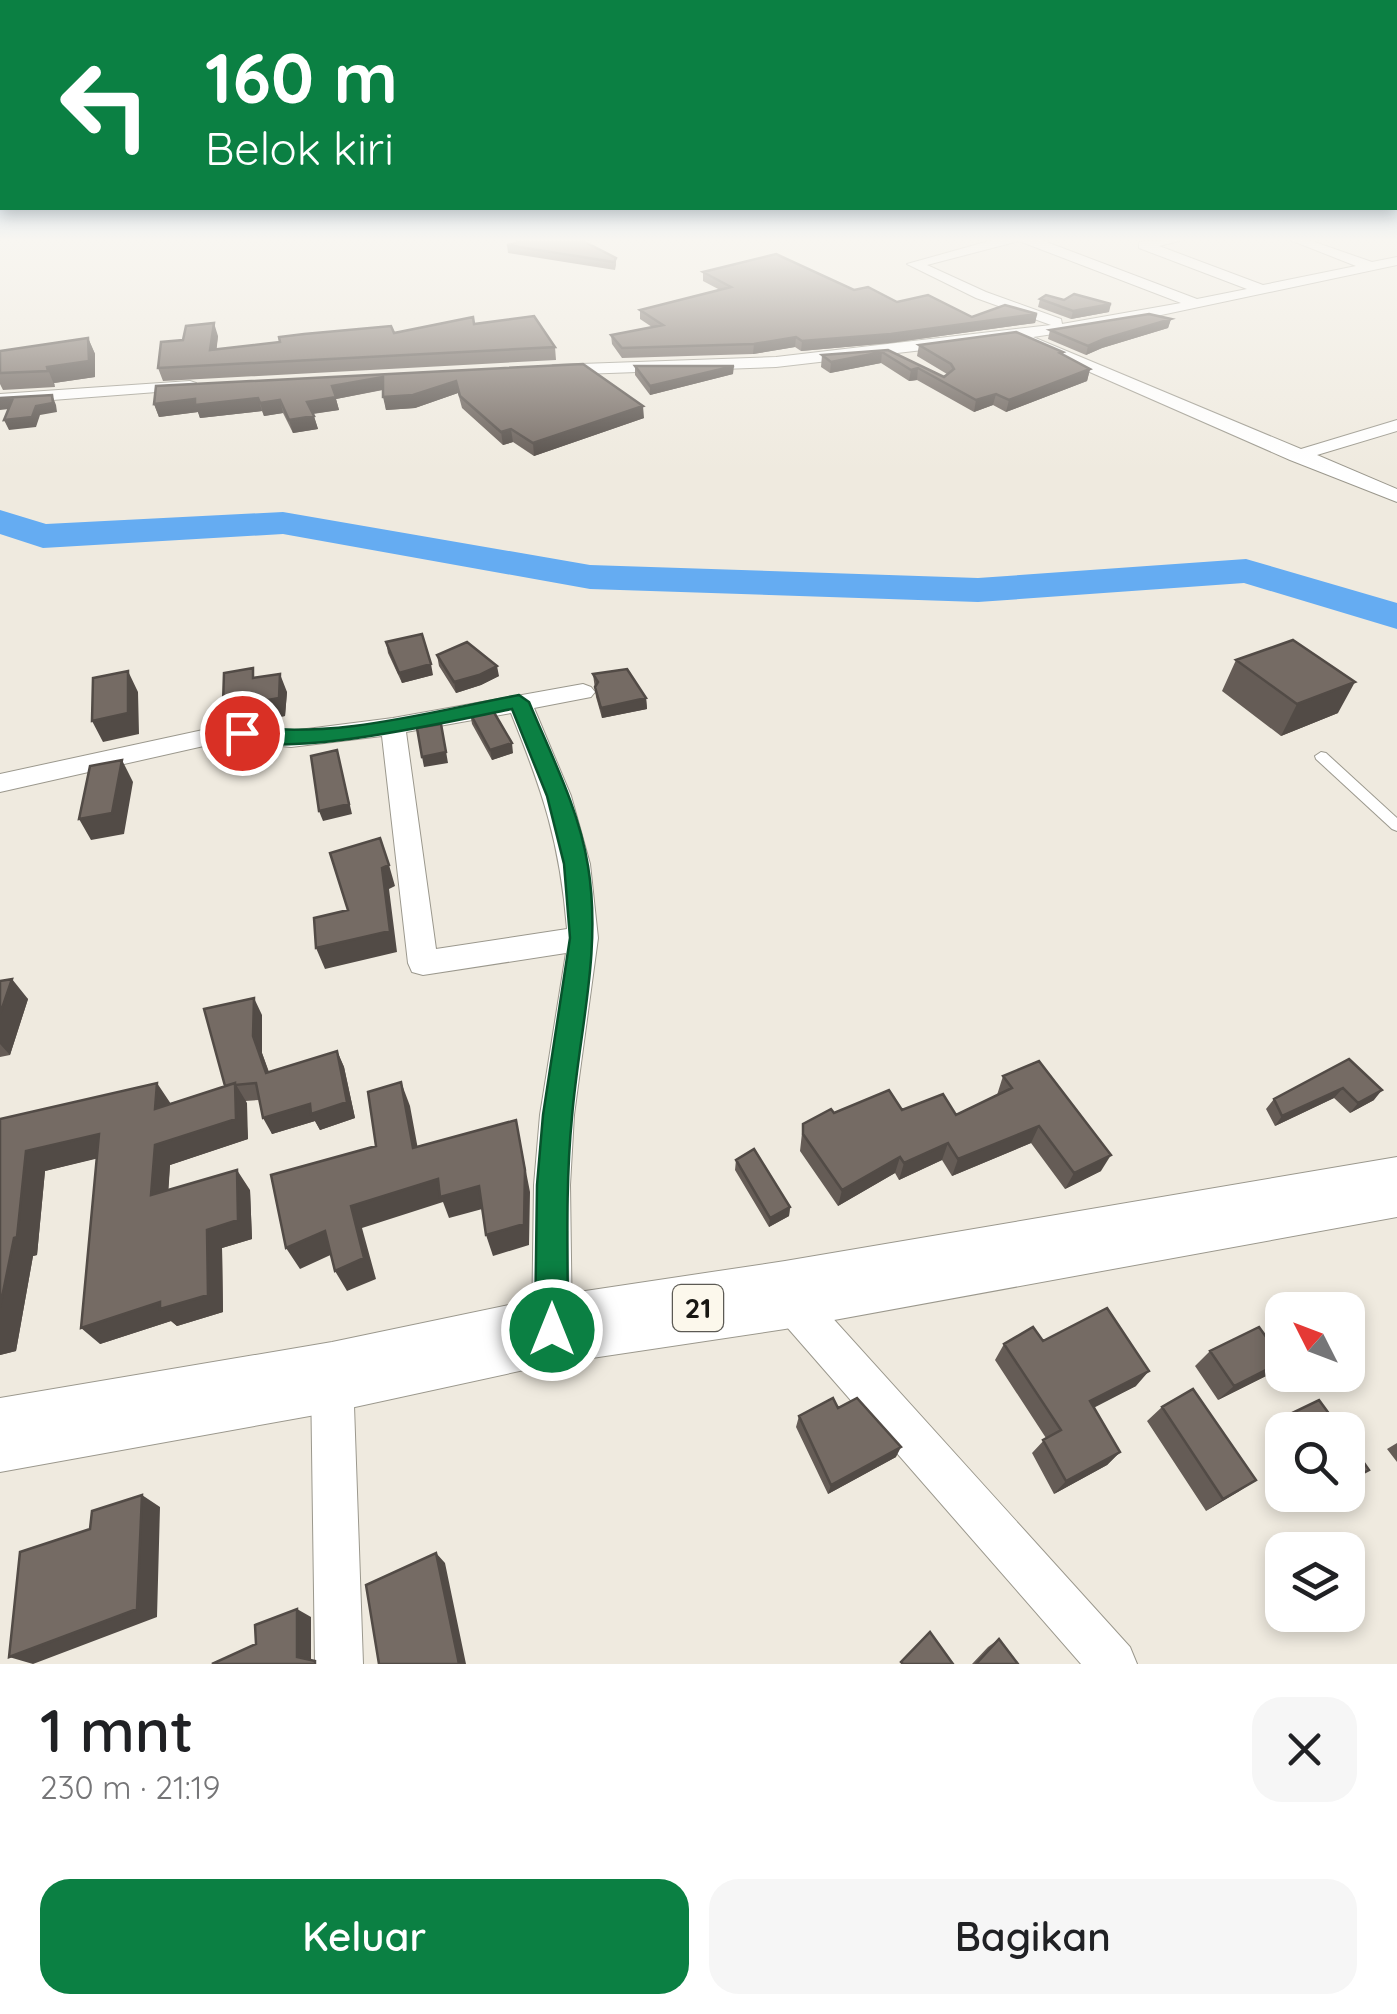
<!DOCTYPE html>
<html lang="id">
<head>
<meta charset="utf-8">
<style>
	:root { --surface:#fff; --page:#f6f6f6; --text:#202124; --muted:#757577; --accent:#0b8043 }
	body { margin:0; font-family:Quicksand,sans-serif; background:var(--page); color:var(--text); height:100vh; display:flex; flex-direction:column; font-size:38px; white-space:nowrap }
	* { box-sizing:border-box; margin:0 }
	p { font-size:32px; color:var(--muted) }
	.icon { flex:none; width:55px; height:55px; fill:none; stroke:currentColor; stroke-width:2; stroke-linecap:round; stroke-linejoin:round }
	.map { position:relative; height:1664px; overflow:hidden }
	.side { display:flex; flex-direction:column; background:var(--surface); flex:1 }
	.side>* { flex:none }
	.guide { position:absolute; left:0px; top:0px; width:1398px; height:210px; box-shadow:0 5px 15px #0003; background:#0b8043; color:#fff; overflow:hidden }
	.needle { width:65px; rotate:312deg }
	.controls { position:absolute; left:1265px; top:1292px; display:grid; gap:20px }
	.controls a { display:grid; place-items:center; width:100px; height:100px; border-radius:20px; background:var(--surface); box-shadow:0 5px 15px #0003; font-size:50px }
	.pin { position:absolute; display:grid; place-items:center; width:85px; height:85px; color:#fff; margin:-42px; border:5px solid #fff; border-radius:50%; box-shadow:0 2px 10px #0007 }
	.me { position:absolute; width:110px; margin:-55px; rotate:0deg; stroke-linejoin:round; filter:drop-shadow(0 0 8px #0008) }
	.turn { display:flex; align-items:center; gap:35px; height:210px; padding:0 40px; font-size:45px }
	.turn .icon { width:130px; height:130px; stroke-width:2.5 }
	.turn b { display:block; font-size:70px; line-height:85px }
	.round { display:grid; place-items:center; flex:none; width:105px; height:105px; border-radius:30px; background:var(--page) }
	.summary { display:flex; align-items:center; justify-content:space-between; height:170px; padding:0 40px }
	h1 { font-size:60px; font-weight:600; line-height:75px }
	.button { display:flex; gap:20px; margin-top:auto; padding:20px 40px }
	.button a { flex:1; height:115px; border-radius:30px; background:var(--accent); color:#fff; font-size:40px; font-weight:600; line-height:115px; text-align:center }
	.button a+a { background:var(--page); color:var(--text) }
	.map>svg:first-child { display:block }
	.lines { fill:none; stroke-linecap:round; stroke-linejoin:round }
	.river { fill:#65acf2; fill-rule:evenodd }
	.lane-casing { stroke:#9b988d; stroke-width:2 }
	.street-casing { stroke:#9b988d; stroke-width:2 }
	.highway-casing { stroke:#9b988d; stroke-width:2 }
	.lane { fill:#fff; fill-rule:evenodd }
	.street { fill:#fff; fill-rule:evenodd }
	.highway { fill:#fff; fill-rule:evenodd }
	.wall { fill:#655c56 }
	.shaded-wall { fill:#524b46 }
	.building { fill:#756b64; stroke:#524b46; stroke-width:2.5 }
	.route { fill:#0b8043; stroke:#07532c; stroke-width:2.5 }
	.labels { text-anchor:middle; stroke-width:10; stroke-linejoin:round; paint-order:stroke }
	.shield { fill:#fcf8ec; stroke:#5c5a54; stroke-width:2.5 }
	.shield-label { font-size:28px; font-weight:bold; fill:#181713 }
</style>
</head>
<body>
<div class="map">
<svg width="1397" height="1664" viewBox="0 0 1397 1664">
	<rect width="100%" height="100%" fill="#efeadf"/>
	<g class="lines">
		<!-- river -->
		<path class="river" d="M 0,510 L 46,524 L 283,512 L 590,565 L 978,578 L 1246,559 L 1397,603 L 1397,629 L 1244,583 L 978,602 L 590,589 L 283,534 L 43,548 L 0,534 Z"/>
		<defs>
			<path id="lane" d="M 1321,752 L 1326,753 L 1397,818 L 1397,831 L 1392,829 L 1316,759 L 1315,756 Z"/>
			<path id="street" d="M 1000,238 L 1036,238 L 1197,299 L 1247,289 L 1139,248 L 1139,242 L 1191,238 L 1159,246 L 1263,285 L 1356,266 L 1285,238 L 1303,238 L 1372,262 L 1397,257 L 1397,265 L 1114,325 L 1033,337 L 1301,449 L 1397,420 L 1397,431 L 1317,455 L 1397,489 L 1397,502 L 1290,460 L 1026,344 L 1026,338 L 776,367 L 553,375 L 545,370 L 553,365 L 776,357 L 1051,325 L 976,298 L 907,264 ZM 1019,241 L 1181,303 L 1062,324 L 1061,319 L 986,292 L 927,265 Z
				M 190,381 L 196,383 L 196,389 L 0,404 L 0,394 Z
				M 583,684 L 591,687 L 595,692 L 591,697 L 534,708 L 571,796 L 590,864 L 598,938 L 574,1115 L 570,1185 L 572,1330 L 566,1344 L 552,1350 L 538,1344 L 532,1330 L 534,1185 L 540,1115 L 566,953 L 423,975 L 412,972 L 408,963 L 382,736 L 291,747 L 226,741 L 0,792 L 0,774 L 226,725 L 291,731 L 393,718 ZM 511,713 C 543,792 560,843 567,929 L 436,949 L 406,732 Z
				M 786,1276 L 800,1282 L 1130,1647 L 1137,1664 L 1081,1664 L 772,1310 L 766,1296 L 772,1282 Z
				M 332,1356 L 347,1362 L 353,1377 L 363,1664 L 315,1664 L 311,1377 L 317,1362 Z"/>
			<path id="highway" d="M 1397,1157 L 1397,1217 L 785,1329 L 552,1364 L 332,1412 L 0,1472 L 0,1398 L 332,1342 L 552,1296 L 785,1261 Z"/>
		</defs>
		<!-- lane casing -->
		<use href="#lane" class="lane-casing"/>
		<!-- street casing -->
		<use href="#street" class="street-casing"/>
		<!-- highway casing -->
		<use href="#highway" class="highway-casing"/>
		<!-- lane -->
		<use href="#lane" class="lane"/>
		<!-- street -->
		<use href="#street" class="street"/>
		<!-- highway -->
		<use href="#highway" class="highway"/>
	</g>
	<!-- wall -->
	<path class="wall" d="M 507,245 L 616,258 L 616,265 L 615,270 L 508,253 Z
		M 703,272 L 854,290 L 897,302 L 972,317 L 1037,314 L 1035,323 L 890,343 L 801,351 L 795,347 L 753,354 L 622,358 L 612,344 L 611,335 L 652,327 L 640,319 L 640,310 L 720,290 L 703,281 Z
		M 1040,299 L 1064,300 L 1109,312 L 1071,319 L 1038,307 Z
		M 1171,319 L 1168,328 L 1102,348 L 1086,355 L 1048,339 L 1050,330 Z
		M 474,324 L 555,347 L 556,360 L 163,381 L 158,368 L 183,340 L 218,336 L 216,350 Z
		M 88,338 L 95,354 L 95,377 L 54,383 L 55,387 L 3,390 L 0,384 L 0,351 Z
		M 919,345 L 1062,354 L 1090,369 L 1087,381 L 1006,412 L 993,405 L 974,412 L 917,380 L 909,381 L 881,363 L 830,373 L 821,367 L 822,355 L 888,350 L 944,377 L 947,374 L 917,356 Z
		M 583,364 L 644,418 L 534,456 L 513,442 L 503,445 L 462,408 L 458,393 L 415,408 L 386,410 L 383,390 L 336,399 L 339,410 L 313,414 L 318,429 L 293,433 L 283,413 L 264,416 L 262,411 L 200,418 L 198,412 L 159,417 L 154,404 Z
		M 635,366 L 733,374 L 650,395 L 635,375 Z
		M 386,642 L 433,675 L 402,683 L 388,653 Z
		M 437,655 L 499,676 L 481,685 L 456,693 L 439,666 Z
		M 1236,660 L 1338,713 L 1281,736 L 1222,691 Z
		M 593,674 L 646,698 L 647,709 L 602,718 L 596,697 Z
		M 257,677 L 287,692 L 285,716 L 247,723 L 230,722 L 223,704 Z
		M 470,713 L 513,753 L 492,760 L 472,724 Z
		M 0,981 L 28,999 L 10,1055 L 0,1057 Z
		M 262,1015 L 262,1053 L 269,1072 L 337,1051 L 344,1067 L 355,1118 L 320,1130 L 315,1121 L 272,1134 L 259,1100 L 245,1101 L 248,1139 L 170,1165 L 168,1190 L 250,1190 L 252,1239 L 222,1248 L 223,1312 L 177,1326 L 171,1321 L 100,1344 L 97,1158 L 45,1171 L 37,1255 L 33,1256 L 16,1351 L 0,1355 L 0,1119 L 171,1103 L 225,1086 Z
		M 1349,1059 L 1374,1100 L 1350,1113 L 1334,1098 L 1275,1126 L 1266,1109 L 1274,1099 Z
		M 1003,1076 L 1101,1171 L 1065,1189 L 1031,1143 L 952,1176 L 942,1160 L 899,1180 L 895,1173 L 838,1206 L 800,1151 L 803,1124 L 834,1113 L 902,1110 L 956,1115 L 997,1095 Z
		M 736,1160 L 790,1207 L 789,1216 L 769,1227 L 735,1170 Z
		M 1043,1341 L 1136,1386 L 1093,1407 L 1120,1452 L 1107,1465 L 1054,1494 L 1032,1453 L 1046,1438 L 995,1360 L 1004,1344 Z
		M 1210,1351 L 1282,1362 L 1266,1376 L 1218,1400 L 1195,1366 Z
		M 1162,1407 L 1256,1480 L 1206,1511 L 1147,1421 Z
		M 838,1408 L 896,1457 L 828,1494 L 796,1427 L 799,1416 Z
		M 1288,1415 L 1341,1430 L 1282,1430 L 1282,1447 L 1270,1429 Z
		M 1397,1443 L 1397,1462 L 1387,1449 Z
		M 999,1639 L 1018,1664 L 972,1664 L 988,1647 Z"/>
	<!-- shaded-wall -->
	<path class="shaded-wall" d="M 1111,304 L 1109,312 L 1071,319 L 1073,311 Z
		M 1037,314 L 1035,323 L 890,343 L 801,351 L 802,341 Z
		M 1171,319 L 1168,328 L 1102,348 L 1086,355 L 1088,346 L 1104,339 Z
		M 214,323 L 218,336 L 215,364 L 210,350 Z
		M 796,337 L 795,347 L 753,354 L 754,344 Z
		M 88,338 L 95,354 L 95,377 L 54,383 L 55,387 L 47,367 Z
		M 882,352 L 881,363 L 830,373 L 831,362 Z
		M 734,366 L 733,374 L 650,395 L 650,386 Z
		M 918,368 L 917,380 L 909,381 L 911,370 Z
		M 1090,369 L 1087,381 L 1006,412 L 1009,400 Z
		M 383,377 L 386,389 L 336,399 L 339,410 L 310,414 L 307,402 L 332,386 Z
		M 456,381 L 458,393 L 415,408 L 386,410 L 383,397 Z
		M 996,394 L 993,405 L 974,412 L 976,400 Z
		M 52,395 L 56,405 L 57,412 L 40,415 L 36,427 L 9,430 L 4,420 L 36,406 Z
		M 13,398 L 18,408 L 0,410 L 0,400 Z
		M 258,398 L 262,411 L 200,418 L 198,412 L 159,417 L 154,404 L 195,399 Z
		M 280,400 L 283,413 L 264,416 L 260,403 Z
		M 643,406 L 644,418 L 534,456 L 533,443 Z
		M 314,416 L 318,429 L 293,433 L 289,420 Z
		M 511,429 L 513,442 L 503,445 L 501,432 Z
		M 431,664 L 433,675 L 402,683 L 399,673 Z
		M 497,666 L 499,676 L 481,685 L 456,693 L 454,682 Z
		M 128,671 L 138,692 L 139,734 L 103,742 L 92,721 Z
		M 280,674 L 287,692 L 285,716 L 247,723 L 240,705 Z
		M 1355,682 L 1338,713 L 1281,736 L 1297,704 Z
		M 646,698 L 647,709 L 602,718 L 601,708 Z
		M 443,734 L 448,763 L 424,767 L 422,757 Z
		M 512,743 L 513,753 L 492,760 L 490,750 Z
		M 337,750 L 352,814 L 323,821 L 319,811 Z
		M 122,760 L 133,782 L 124,834 L 91,840 L 79,819 Z
		M 389,865 L 395,886 L 389,889 L 397,952 L 325,969 L 316,948 L 382,868 Z
		M 12,979 L 28,999 L 10,1055 L 0,1044 L 0,1014 Z
		M 254,998 L 262,1015 L 262,1053 L 275,1090 L 266,1073 L 253,1036 Z
		M 337,1051 L 344,1067 L 355,1118 L 320,1130 L 315,1121 L 272,1134 L 263,1118 Z
		M 401,1082 L 410,1106 L 422,1171 L 413,1148 Z
		M 157,1083 L 171,1104 L 155,1109 Z
		M 235,1083 L 247,1103 L 248,1139 L 170,1165 L 167,1214 L 151,1195 L 155,1145 Z
		M 1343,1088 L 1334,1098 L 1275,1126 L 1282,1116 Z
		M 1382,1090 L 1374,1100 L 1350,1113 L 1358,1103 Z
		M 516,1120 L 530,1192 L 529,1245 L 493,1256 L 486,1235 Z
		M 1039,1126 L 1031,1143 L 952,1176 L 958,1159 Z
		M 99,1134 L 116,1154 L 45,1171 L 37,1255 L 33,1256 L 16,1351 L 0,1355 L 0,1307 L 26,1151 Z
		M 948,1143 L 942,1160 L 899,1180 L 904,1163 Z
		M 1111,1155 L 1101,1171 L 1065,1189 L 1074,1173 Z
		M 900,1157 L 895,1173 L 838,1206 L 842,1190 Z
		M 237,1170 L 250,1190 L 252,1239 L 222,1248 L 223,1312 L 177,1326 L 171,1321 L 100,1344 L 81,1328 L 160,1302 L 207,1230 Z
		M 438,1179 L 479,1186 L 486,1208 L 449,1218 L 443,1202 L 362,1228 L 376,1279 L 347,1291 L 335,1271 L 351,1206 Z
		M 790,1207 L 789,1216 L 769,1227 L 770,1218 Z
		M 325,1231 L 337,1252 L 300,1269 L 286,1248 Z
		M 1282,1362 L 1266,1376 L 1218,1400 L 1234,1386 Z
		M 1149,1371 L 1136,1386 L 1078,1416 L 1090,1401 Z
		M 901,1447 L 896,1457 L 828,1494 L 831,1485 Z
		M 1120,1452 L 1107,1465 L 1054,1494 L 1066,1481 Z
		M 1256,1480 L 1238,1492 L 1206,1511 L 1223,1499 Z
		M 142,1495 L 160,1507 L 157,1617 L 33,1664 L 9,1657 Z
		M 436,1553 L 445,1563 L 466,1664 L 459,1664 Z
		M 297,1609 L 311,1617 L 311,1664 L 297,1657 Z"/>
	<!-- building -->
	<path class="building" d="M 536,238 L 577,238 L 616,258 L 614,262 L 507,245 Z
		M 776,254 L 854,290 L 868,287 L 897,302 L 928,295 L 972,317 L 1005,305 L 1037,314 L 891,334 L 802,341 L 796,337 L 754,344 L 622,348 L 611,335 L 663,325 L 640,310 L 731,287 L 703,272 Z
		M 1074,294 L 1111,304 L 1073,311 L 1040,299 L 1046,295 L 1064,300 Z
		M 1149,314 L 1171,319 L 1104,339 L 1088,346 L 1050,330 Z
		M 534,316 L 555,347 L 158,368 L 161,342 L 183,340 L 186,326 L 214,323 L 210,350 L 280,342 L 279,337 L 304,334 L 391,326 L 394,333 L 473,317 L 474,324 Z
		M 1016,332 L 1063,352 L 1060,353 L 1090,369 L 1009,400 L 996,394 L 976,400 L 918,368 L 911,370 L 882,352 L 831,362 L 822,355 L 888,350 L 944,377 L 954,369 L 951,364 L 919,345 Z
		M 88,338 L 89,361 L 47,367 L 48,371 L 0,373 L 0,351 Z
		M 583,364 L 643,406 L 533,443 L 511,429 L 501,432 L 460,396 L 456,381 L 413,395 L 383,397 L 383,377 L 332,386 L 336,397 L 307,402 L 314,416 L 289,420 L 280,400 L 260,403 L 258,398 L 195,405 L 195,399 L 154,404 L 156,386 Z
		M 635,366 L 734,366 L 650,386 Z
		M 52,395 L 53,403 L 36,406 L 32,417 L 4,420 L 13,398 L 0,400 L 0,398 Z
		M 422,634 L 431,664 L 399,673 L 386,642 Z
		M 1293,640 L 1355,682 L 1297,704 L 1236,660 Z
		M 467,642 L 497,666 L 479,675 L 454,682 L 437,655 Z
		M 253,668 L 253,678 L 280,674 L 279,698 L 240,705 L 223,704 L 224,673 Z
		M 627,669 L 646,698 L 601,708 L 595,687 L 598,682 L 593,674 Z
		M 128,671 L 128,713 L 92,721 L 93,678 Z
		M 492,709 L 512,743 L 490,750 L 470,713 Z
		M 441,724 L 446,752 L 422,757 L 417,728 Z
		M 337,750 L 349,804 L 319,811 L 311,756 Z
		M 122,760 L 112,813 L 79,819 L 90,766 Z
		M 380,838 L 389,865 L 382,868 L 390,931 L 316,948 L 314,918 L 348,910 L 330,853 Z
		M 12,979 L 0,1014 L 0,981 Z
		M 254,998 L 253,1036 L 266,1073 L 337,1051 L 347,1102 L 311,1114 L 310,1104 L 263,1118 L 256,1083 L 235,1085 L 235,1083 L 225,1086 L 204,1009 Z
		M 1349,1059 L 1382,1090 L 1358,1103 L 1343,1088 L 1282,1116 L 1274,1099 Z
		M 1039,1061 L 1111,1155 L 1074,1173 L 1039,1126 L 958,1159 L 948,1143 L 904,1163 L 900,1157 L 842,1190 L 803,1134 L 803,1124 L 831,1109 L 834,1113 L 889,1090 L 902,1110 L 943,1094 L 956,1115 L 1012,1088 L 1003,1076 Z
		M 401,1082 L 413,1148 L 516,1120 L 525,1170 L 524,1224 L 486,1235 L 479,1186 L 440,1197 L 438,1179 L 351,1206 L 364,1258 L 335,1271 L 325,1231 L 286,1248 L 271,1175 L 376,1146 L 368,1092 Z
		M 157,1083 L 155,1109 L 235,1083 L 236,1119 L 155,1145 L 151,1195 L 237,1170 L 238,1220 L 207,1230 L 208,1295 L 160,1309 L 160,1302 L 81,1328 L 99,1134 L 26,1151 L 17,1237 L 14,1238 L 0,1307 L 0,1119 Z
		M 754,1149 L 790,1207 L 770,1218 L 736,1160 Z
		M 1107,1308 L 1149,1371 L 1090,1401 L 1120,1452 L 1066,1481 L 1043,1440 L 1061,1430 L 1004,1344 L 1033,1327 L 1043,1341 Z
		M 1259,1327 L 1282,1359 L 1282,1362 L 1234,1386 L 1210,1351 Z
		M 1193,1389 L 1256,1480 L 1223,1499 L 1162,1407 Z
		M 833,1398 L 838,1408 L 857,1398 L 901,1447 L 831,1485 L 799,1416 Z
		M 1319,1400 L 1341,1430 L 1299,1430 L 1288,1415 Z
		M 1348,1440 L 1369,1470 L 1348,1481 Z
		M 142,1495 L 137,1609 L 9,1657 L 20,1552 L 90,1529 L 92,1511 Z
		M 436,1553 L 459,1664 L 379,1664 L 366,1585 Z
		M 297,1609 L 297,1657 L 315,1661 L 315,1664 L 212,1664 L 256,1644 L 255,1625 Z
		M 930,1632 L 953,1664 L 903,1664 L 901,1662 Z
		M 999,1639 L 1018,1664 L 976,1664 Z"/>
	<!-- sky -->
	<linearGradient id="sky" x2="0" y2="1"><stop stop-color="#73b1ec"/><stop offset="0.51" stop-color="#f8f6f1"/><stop offset="1" stop-color="#f8f6f1" stop-opacity="0"/></linearGradient>
	<rect width="1397" height="471" fill="url(#sky)"/>
	<!-- route -->
	<path class="route" d="M 519,695 L 529,702 C 551,755 579,809 588,866 C 602,951 579,1032 572,1117 C 565,1188 568,1259 568,1330 L 563,1342 L 552,1347 L 540,1342 L 535,1330 L 537,1185 L 543,1115 L 570,938 L 564,864 L 547,796 L 512,709 C 464,718 262,766 232,733 L 242,726 C 333,740 429,712 519,695 Z"/>
	<g class="labels">
		<!-- shield labels -->
		<rect class="shield" x="673" y="1285" width="50" height="46" rx="8"/>
		<g class="shield-label">
			<text x="698" y="1318">21</text>
		</g>
	</g>
</svg>
<div class="controls">
<a><svg class="needle" viewBox="-14 -14 28 28"><path d="M0-13l5 13h-10z" fill="#e53935"/><path d="M0 13l5-13h-10z" fill="#757577"/></svg></a>
<a><svg class="icon" aria-label="search" viewBox="0 0 24 24"><circle cx="10" cy="10" r="6"/><path d="M15 15l6 6"/></svg></a>
<a><svg class="icon" aria-label="layers" viewBox="0 0 24 24"><path d="M12 4l9 5-9 5-9-5zM3 14l9 5 9-5"/></svg></a>
</div>
<div class="pin" style="left:242px;top:733px;background:#d93025"><svg class="icon" aria-label="arrive" viewBox="0 0 24 24"><path d="M6 21V4h12l-3 4 3 4H6"/></svg></div>
<svg class="me" style="left:552px;top:1330px" viewBox="-20 -20 40 40"><circle r="17" fill="#0b8043" stroke="#fff" stroke-width="3"/><path d="M0-11L8 9 0 5-8 9z" fill="#fff"/></svg>
<div class="guide">
<div class="turn"><svg class="icon" aria-label="left" viewBox="0 0 24 24"><path d="M17 20v-9H6M10 6l-5 5 5 5"/></svg><div><b>160 m</b>Belok kiri</div></div>
</div>
</div>
<section class="side">
<div class="summary"><div><h1>1 mnt</h1><p>230 m · 21:19</p></div><a class="round"><svg class="icon" aria-label="close" viewBox="0 0 24 24"><path d="M6 6l12 12M18 6L6 18"/></svg></a></div>
<div class="button"><a>Keluar</a><a>Bagikan</a></div>
</section>
</body>
</html>
